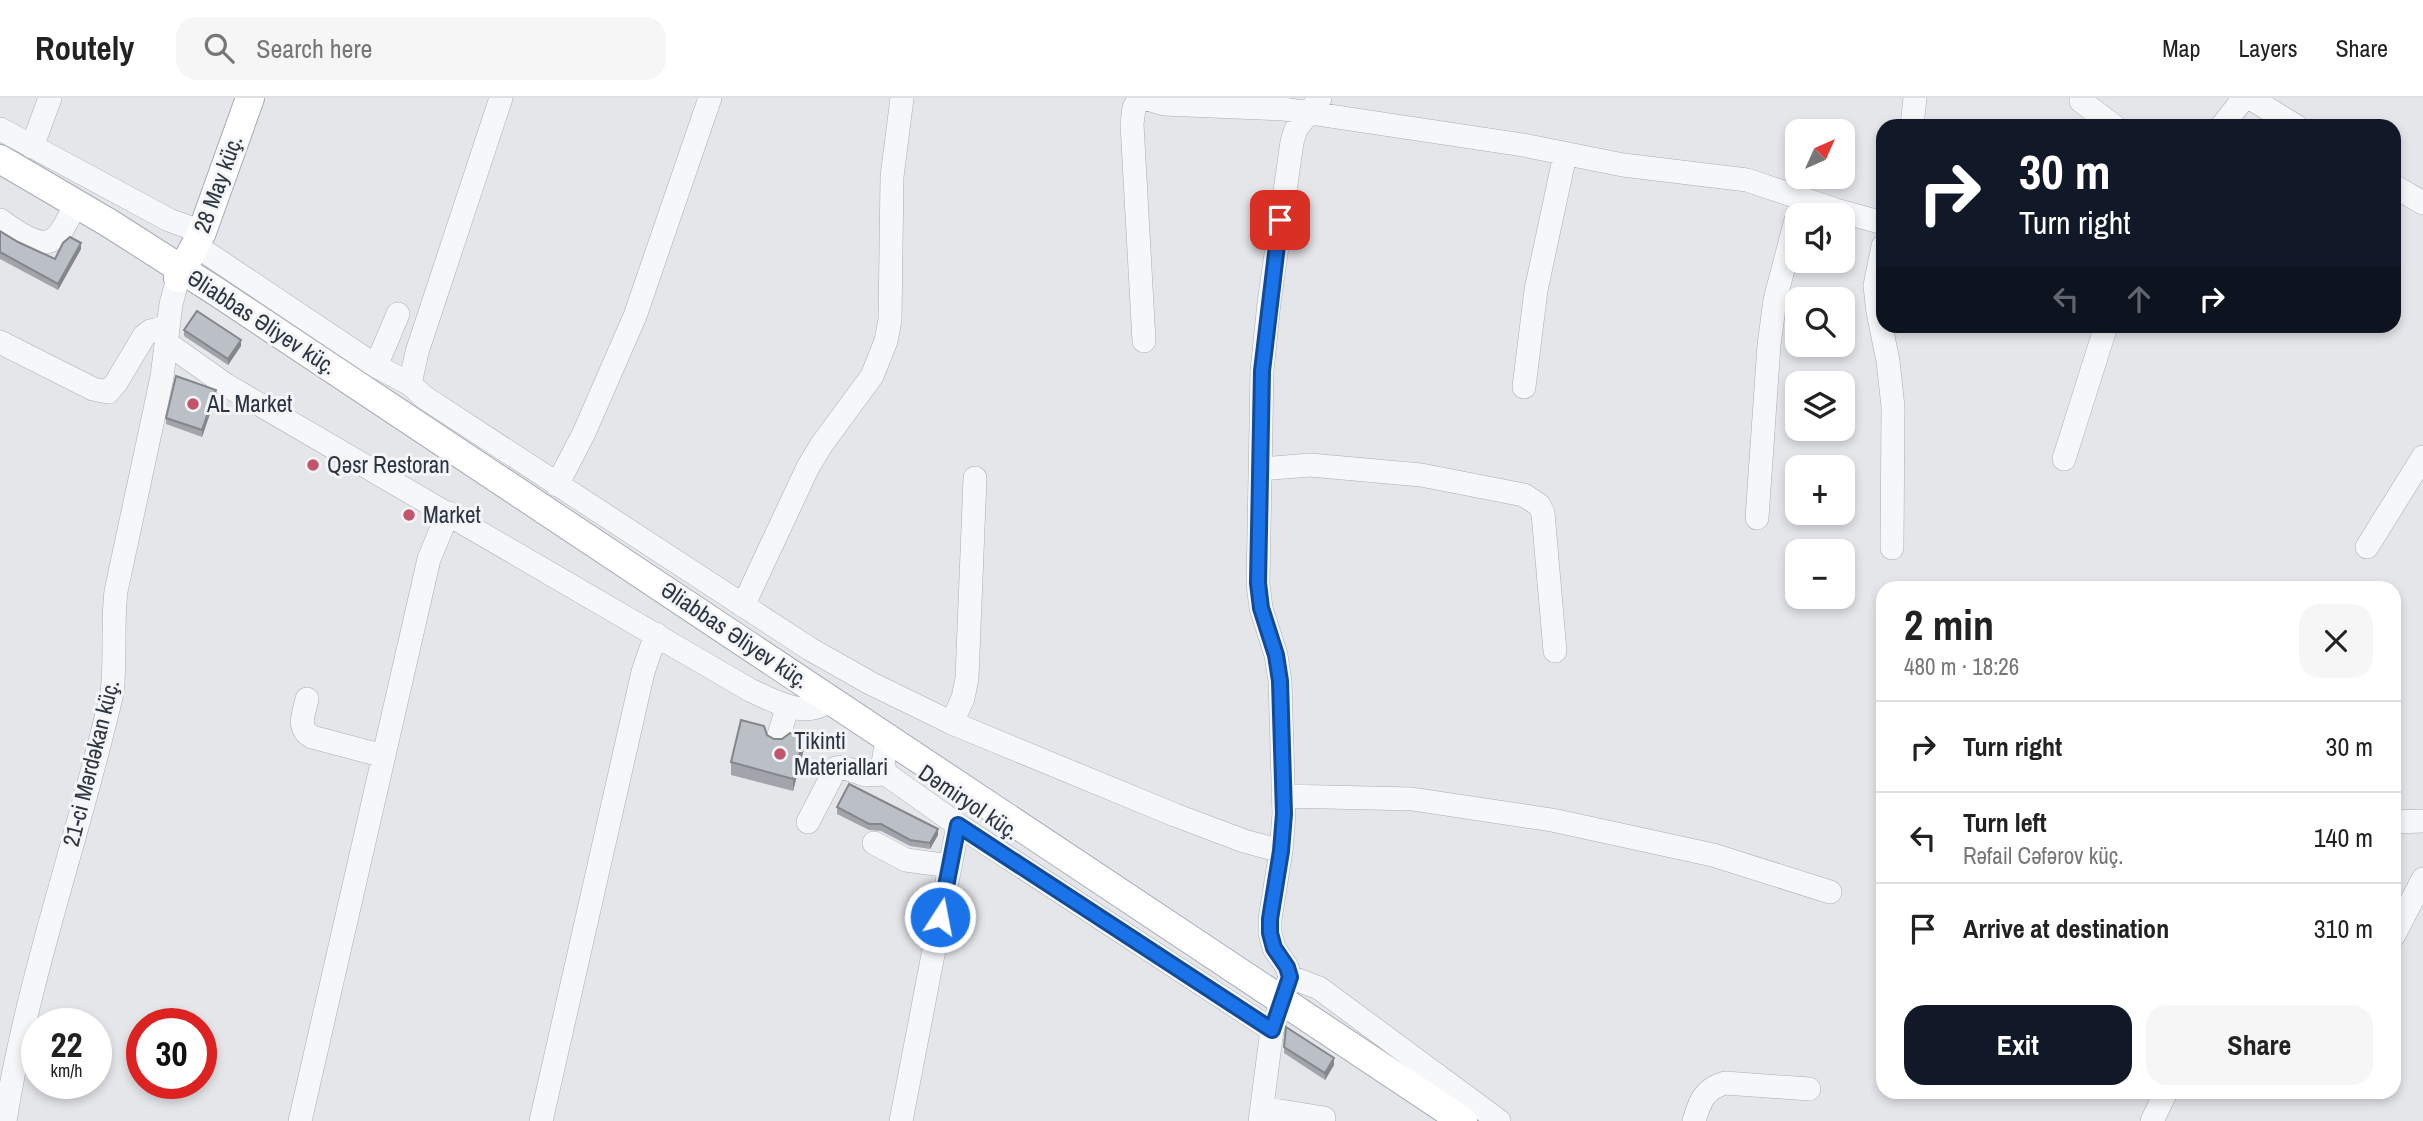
<!DOCTYPE html>
<html lang="en">
<head>
<meta charset="utf-8">
<style>
	:root { --surface:#fff; --page:#f6f6f6; --text:#222; --muted:#767676; --line:#e0e0e0; --accent:#111827 }
	body { margin:0; font-family:"Archivo Narrow",sans-serif; background:var(--page); color:var(--text); height:100vh; display:flex; flex-direction:column; font-size:26px; white-space:nowrap }
	* { box-sizing:border-box; margin:0 }
	p { font-size:23px; color:var(--muted) }
	.icon { flex:none; width:38px; height:38px; fill:none; stroke:currentColor; stroke-width:2; stroke-linecap:round; stroke-linejoin:round }
	.map { position:relative; flex:1; overflow:hidden }
	.sheet { position:absolute; left:1876px; top:483px; width:525px; height:518px; display:flex; flex-direction:column; background:var(--surface); border-radius:21px; box-shadow:0 4px 10px #0003 }
	.sheet>* { flex:none }
	.banner { position:absolute; left:1876px; top:21px; width:525px; height:214px; border-radius:21px; box-shadow:0 4px 10px #0003; background:#111827; color:#fff; overflow:hidden }
	.needle { width:46px; rotate:45deg }
	.tools { position:absolute; left:1785px; top:21px; display:grid; gap:14px }
	.tools a { display:grid; place-items:center; width:70px; height:70px; border-radius:14px; background:var(--surface); box-shadow:0 4px 10px #0003; font-size:35px }
	.speed { position:absolute; left:21px; top:910px; display:flex; gap:14px; font-size:35px; font-weight:700; text-align:center }
	.speed>* { display:grid; place-content:center; width:91px; height:91px; border-radius:50%; background:var(--surface); box-shadow:0 4px 10px #0003; line-height:1 }
	.speed small { font-size:18px; font-weight:400 }
	.speed .limit { border:10px solid #d22; background:#fff; color:#111 }
	.pin { position:absolute; display:grid; place-items:center; width:60px; height:60px; color:#fff; margin:-30px; border-radius:14px; box-shadow:0 4px 10px #0006 }
	.me { position:absolute; width:77px; margin:-38px; rotate:11deg; stroke-linejoin:round; filter:drop-shadow(0 0 5px #0008) }
	.turn { display:flex; align-items:center; gap:24px; height:147px; padding:0 28px; font-size:32px }
	.turn .icon { width:91px; height:91px; stroke-width:2.5 }
	.turn b { display:block; font-size:49px; line-height:60px }
	.lanes { display:flex; align-items:center; height:66px; padding:0 28px; background:#0003; justify-content:center; gap:35px; direction:ltr }
	.lanes .off { opacity:.35 }
	.round { display:grid; place-items:center; flex:none; width:74px; height:74px; border-radius:21px; background:var(--page) }
	.summary { display:flex; align-items:center; justify-content:space-between; height:119px; padding:0 28px }
	h1 { font-size:42px; font-weight:700; line-height:52px }
	.cta { display:flex; gap:14px; margin-top:auto; padding:14px 28px }
	.cta a { flex:1; height:80px; border-radius:21px; background:var(--accent); color:#fff; font-size:28px; font-weight:700; line-height:80px; text-align:center }
	.cta a+a { background:var(--page); color:var(--text) }
	ul { padding:0; list-style:none }
	li { display:flex; align-items:center; gap:21px; height:91px; padding:0 28px; border-top:2px solid var(--line) }
	li div { flex:1 }
	li b { display:block; font-size:26px }
	li em { font-style:normal }
	header { display:flex; align-items:center; gap:42px; box-sizing:border-box; height:98px; padding:0 35px; background:var(--surface); border-bottom:2px solid var(--line) }
	header strong { font-size:33px }
	nav { display:flex; gap:38px; margin-inline-start:auto; font-size:24px }
	.search { width:490px; height:63px; background:var(--page); display:flex; align-items:center; gap:18px; box-sizing:border-box; padding:0 24px; border-radius:21px; color:var(--muted); font-size:26px }
	.map>svg:first-child { display:block }
	.lines { fill:none; stroke-linecap:round; stroke-linejoin:round }
	.minor-casing { stroke:#a9adb4; stroke-width:24 }
	.major-casing { stroke:#a4abb5; stroke-width:30 }
	.minor { stroke:#f6f7f9; stroke-width:23 }
	.major { stroke:#fff; stroke-width:28 }
	.wall { fill:#a1a5ab }
	.shaded-wall { fill:#83868b }
	.building { fill:#bbc0c7; stroke:#83868b; stroke-width:2 }
	.route-casing { stroke:#114b97; stroke-width:18 }
	.route { stroke:#1a73e8; stroke-width:12 }
	.poi-dot { fill:#c3556b; stroke:#f3f5f8; stroke-width:2.5 }
	.labels { text-anchor:middle; stroke-width:6; stroke-linejoin:round; paint-order:stroke }
	.street-label { font-size:23px; fill:#2d3541; stroke:#f3f5f8 }
	.poi-label { font-size:23px; fill:#2d3541; stroke:#f3f5f8; text-anchor:start }
</style>
</head>
<body>
<header>
<strong>Routely</strong>
<div class="search"><svg class="icon" aria-label="search" viewBox="0 0 24 24"><circle cx="10" cy="10" r="6"/><path d="M15 15l6 6"/></svg>Search here</div>
<nav><a>Map</a><a>Layers</a><a>Share</a></nav>
</header>
<div class="map">
<svg width="2423" height="1023" viewBox="0 0 2423 1023">
	<rect width="100%" height="100%" fill="#e4e6ea"/>
	<g class="lines">
		<defs>
			<path id="minor" d="M 501,0 L 417,254 L 410,286 L 424,299 L 810,551 L 870,585 L 952,625 L 1175,717 L 1244,743 L 1281,753
				M 1140,0 L 1134,10 L 1132,26 L 1144,243
				M 1145,0 L 1164,6 L 1283,11 L 1523,47 L 1623,67 L 1747,82 L 1836,112 L 1883,125
				M 2250,0 L 2296,28
				M 2081,3 L 2114,28
				M 1912,28 L 1915,0
				M 2222,28 L 2244,0
				M 0,31 L 169,122 L 202,134
				M 32,49 L 50,0
				M 2394,88 L 2423,105
				M 0,122 C 11,130 38,150 52,142 C 61,138 67,122 72,114
				M 195,147 L 376,268 L 410,286
				M 1883,148 L 1875,188 L 1878,214 L 1888,263 L 1893,309 L 1892,450
				M 0,244 L 93,291 L 108,294 L 116,285 L 144,238 L 150,233 L 168,229
				M 167,245 L 226,287 L 750,592 C 770,601 800,619 822,607
				M 376,268 L 398,216
				M 1524,289 L 1536,192 L 1565,57
				M 2064,361 L 2106,228
				M 1260,371 L 1310,367 L 1421,377 L 1524,397 L 1539,407 L 1543,415 L 1555,553
				M 557,387 L 584,335 L 635,218 L 710,0
				M 1757,420 L 1769,247 L 1775,202 L 1797,118
				M 2367,449 L 2423,359
				M 743,508 L 808,369 L 822,346 L 872,278 L 886,243 L 890,222 L 892,79 L 902,0
				M 307,601 C 304,616 296,630 312,639 L 384,658
				M 952,625 L 963,600 L 967,580 L 975,380
				M 778,640 L 788,608
				M 886,648 L 883,665 L 886,676 L 958,727 L 901,1023
				M 1283,698 L 1412,701 L 1552,722 L 1713,757 L 1830,794
				M 808,724 L 836,670 L 842,669 L 866,677 L 886,676
				M 2394,724 L 2423,723
				M 958,727 L 1272,932
				M 874,745 L 906,762 L 950,768
				M 2394,837 L 2423,781
				M 1290,879 L 1319,890 L 1499,1023
				M 1262,1010 L 1324,1020
				M 5,1023 C 28,878 79,738 112,595 C 116,561 112,527 116,493 L 162,279 L 171,206 L 178,180
				M 300,1023 L 429,461 L 448,415
				M 541,1023 L 643,574 L 656,536
				M 1260,1023 L 1272,932 L 1290,879 L 1287,869 L 1274,850 L 1270,835 L 1270,821 L 1281,753 L 1284,716 L 1280,583 L 1276,557 L 1261,510 L 1258,486 L 1262,273 L 1269,205 L 1292,44 L 1296,31 L 1320,0
				M 1694,1023 C 1700,1003 1704,991 1725,985 L 1809,991
				M 2152,1023 L 2166,994"/>
			<path id="major" d="M 0,61 L 109,125 L 217,194 L 1463,1023
				M 178,180 L 202,134 L 250,0"/>
		</defs>
		<!-- minor casing -->
		<use href="#minor" class="minor-casing"/>
		<!-- major casing -->
		<use href="#major" class="major-casing"/>
		<!-- minor -->
		<use href="#minor" class="minor"/>
		<!-- major -->
		<use href="#major" class="major"/>
	</g>
	<!-- wall -->
	<path class="wall" d="M 0,133 L 18,144 L 55,161 L 81,151 L 58,192 L 0,161 Z
		M 184,232 L 241,248 L 228,267 L 184,238 Z
		M 216,298 L 202,339 L 166,326 L 166,320 Z
		M 767,637 L 774,641 L 804,651 L 793,693 L 731,677 L 731,664 Z
		M 837,709 L 938,737 L 930,751 L 910,748 L 881,733 L 869,732 L 837,716 Z
		M 1284,949 L 1334,967 L 1325,982 L 1284,955 Z"/>
	<!-- shaded-wall -->
	<path class="shaded-wall" d="M 81,145 L 81,151 L 58,192 L 58,186 Z
		M 241,242 L 241,248 L 228,267 L 228,261 Z
		M 216,292 L 216,298 L 202,339 L 202,332 Z
		M 804,639 L 804,651 L 793,693 L 793,681 Z
		M 938,731 L 938,737 L 930,751 L 930,745 Z
		M 1334,960 L 1334,967 L 1325,982 L 1325,975 Z"/>
	<!-- building -->
	<path class="building" d="M 0,133 L 18,144 L 55,161 L 63,145 L 70,139 L 81,145 L 58,186 L 0,154 Z
		M 197,213 L 241,242 L 228,261 L 184,232 Z
		M 176,278 L 216,292 L 202,332 L 166,320 Z
		M 741,622 L 764,628 L 767,637 L 774,641 L 782,641 L 790,635 L 804,639 L 793,681 L 731,664 Z
		M 849,686 L 938,731 L 930,745 L 910,742 L 881,726 L 869,726 L 837,709 Z
		M 1286,929 L 1334,960 L 1325,975 L 1284,949 Z"/>
	<g class="lines">
		<defs>
			<path id="route" d="M 940,819 L 958,727 L 1272,932 L 1290,879 L 1287,869 L 1274,850 L 1270,835 L 1270,821 L 1281,753 L 1284,716 L 1280,583 L 1276,557 L 1261,510 L 1258,485 L 1262,273 L 1280,122"/>
		</defs>
		<!-- route casing -->
		<use href="#route" class="route-casing"/>
		<!-- route -->
		<use href="#route" class="route"/>
	</g>
	<!-- markers -->
	<g class="poi-dot">
		<circle cx="193" cy="306" r="7"/>
		<circle cx="313" cy="367" r="7"/>
		<circle cx="409" cy="417" r="7"/>
		<circle cx="780" cy="656" r="7"/>
	</g>
	<g class="labels">
		<!-- street labels -->
		<g class="street-label">
			<text transform="translate(218 86) rotate(-70)" y="8">28 May küç.</text>
			<text transform="translate(262 224) rotate(33)" y="8">Əliabbas Əliyev küç.</text>
			<text transform="translate(735 537) rotate(34)" y="8">Əliabbas Əliyev küç.</text>
			<text transform="translate(91 665) rotate(-76)" y="8">21-ci Mərdəkan küç.</text>
			<text transform="translate(969 704) rotate(34)" y="8">Dəmiryol küç.</text>
		</g>
		<!-- poi labels -->
		<g class="poi-label">
			<text x="207" y="314">AL Market</text>
			<text x="327" y="375">Qəsr Restoran</text>
			<text x="423" y="425">Market</text>
			<text x="794" y="651">Tikinti<tspan x="794" dy="26">Materiallari</tspan></text>
		</g>
	</g>
</svg>
<div class="tools">
<a><svg class="needle" viewBox="-14 -14 28 28"><path d="M0-13l5 13h-10z" fill="#e53935"/><path d="M0 13l5-13h-10z" fill="#767676"/></svg></a>
<a><svg class="icon" aria-label="sound" viewBox="0 0 24 24"><path d="M4 9h4l5-4v14l-5-4H4zM17 9q2 3 0 6"/></svg></a>
<a><svg class="icon" aria-label="search" viewBox="0 0 24 24"><circle cx="10" cy="10" r="6"/><path d="M15 15l6 6"/></svg></a>
<a><svg class="icon" aria-label="layers" viewBox="0 0 24 24"><path d="M12 4l9 5-9 5-9-5zM3 14l9 5 9-5"/></svg></a>
<a>+</a>
<a>−</a>
</div>
<div class="speed"><div>22<small>km/h</small></div><div class="limit">30</div></div>
<div class="pin" style="left:1280px;top:122px;background:#d93025"><svg class="icon" aria-label="arrive" viewBox="0 0 24 24"><path d="M6 21V4h12l-3 4 3 4H6"/></svg></div>
<svg class="me" style="left:940px;top:819px" viewBox="-20 -20 40 40"><circle r="17" fill="#1a73e8" stroke="#fff" stroke-width="3"/><path d="M0-11L8 9 0 5-8 9z" fill="#fff"/></svg>
<div class="banner">
<div class="turn"><svg class="icon" aria-label="right" viewBox="0 0 24 24"><path d="M7 20v-9h11M14 6l5 5-5 5"/></svg><div><b>30 m</b>Turn right</div></div>
<div class="lanes"><svg class="icon off" aria-label="left" viewBox="0 0 24 24"><path d="M17 20v-9H6M10 6l-5 5 5 5"/></svg><svg class="icon off" aria-label="ahead" viewBox="0 0 24 24"><path d="M12 20V5M6 11l6-6 6 6"/></svg><svg class="icon" aria-label="right" viewBox="0 0 24 24"><path d="M7 20v-9h11M14 6l5 5-5 5"/></svg></div>
</div>
<section class="sheet">
<div class="summary"><div><h1>2 min</h1><p>480 m · 18:26</p></div><a class="round"><svg class="icon" aria-label="close" viewBox="0 0 24 24"><path d="M6 6l12 12M18 6L6 18"/></svg></a></div>
<ul>
<li><svg class="icon" aria-label="right" viewBox="0 0 24 24"><path d="M7 20v-9h11M14 6l5 5-5 5"/></svg><div><b>Turn right</b></div><em>30 m</em></li>
<li><svg class="icon" aria-label="left" viewBox="0 0 24 24"><path d="M17 20v-9H6M10 6l-5 5 5 5"/></svg><div><b>Turn left</b><p>Rəfail Cəfərov küç.</p></div><em>140 m</em></li>
<li><svg class="icon" aria-label="arrive" viewBox="0 0 24 24"><path d="M6 21V4h12l-3 4 3 4H6"/></svg><div><b>Arrive at destination</b></div><em>310 m</em></li>
</ul>
<div class="cta"><a>Exit</a><a>Share</a></div>
</section>
</div>
</body>
</html>
